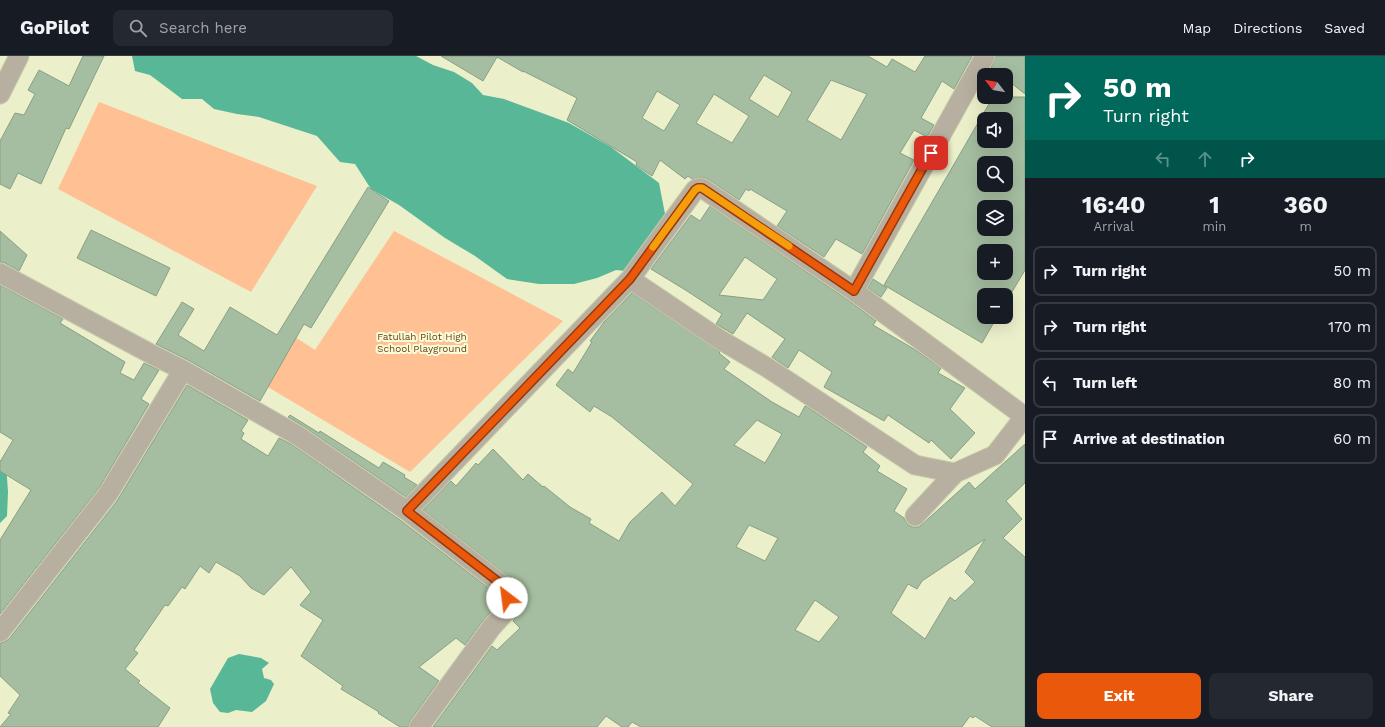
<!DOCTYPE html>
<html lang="en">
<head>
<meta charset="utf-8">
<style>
	:root { --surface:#171b24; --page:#242831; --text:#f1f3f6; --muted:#9ea1a6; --line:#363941; --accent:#ea580c }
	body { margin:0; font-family:"Work Sans",sans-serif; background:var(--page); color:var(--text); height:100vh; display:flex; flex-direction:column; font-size:15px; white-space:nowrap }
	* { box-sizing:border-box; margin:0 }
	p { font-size:13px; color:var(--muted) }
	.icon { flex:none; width:22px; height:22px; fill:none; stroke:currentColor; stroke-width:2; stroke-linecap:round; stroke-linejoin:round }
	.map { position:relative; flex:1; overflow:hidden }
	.side { display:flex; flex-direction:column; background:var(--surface); width:360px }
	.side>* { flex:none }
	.guide { background:#00695c; color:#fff; overflow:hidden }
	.needle { width:26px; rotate:301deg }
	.buttons { position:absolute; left:977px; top:12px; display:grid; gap:8px }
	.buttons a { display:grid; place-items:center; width:36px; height:36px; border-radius:8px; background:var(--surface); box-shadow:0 4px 16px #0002; font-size:20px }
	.pin { position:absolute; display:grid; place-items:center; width:34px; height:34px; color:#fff; margin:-17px; border-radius:8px; box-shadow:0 2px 6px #0006 }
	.me { position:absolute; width:44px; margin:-22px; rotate:330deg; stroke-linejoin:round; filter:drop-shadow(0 0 3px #0008) }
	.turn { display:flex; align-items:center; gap:14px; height:84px; padding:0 12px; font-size:18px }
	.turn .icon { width:52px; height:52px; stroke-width:2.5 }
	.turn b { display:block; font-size:28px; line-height:34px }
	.lanes { display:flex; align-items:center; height:38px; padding:0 12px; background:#0003; justify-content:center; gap:20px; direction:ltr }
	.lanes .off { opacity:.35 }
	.eta { display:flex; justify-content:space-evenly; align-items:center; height:68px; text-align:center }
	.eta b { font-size:24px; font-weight:700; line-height:28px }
	.action { display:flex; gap:8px; margin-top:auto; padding:8px 12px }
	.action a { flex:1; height:46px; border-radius:8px; background:var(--accent); color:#fff; font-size:16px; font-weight:700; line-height:46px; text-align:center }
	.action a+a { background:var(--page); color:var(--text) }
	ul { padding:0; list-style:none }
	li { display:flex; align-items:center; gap:12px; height:50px; margin:0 8px 6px; padding:0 4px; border:2px solid var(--line); border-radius:8px }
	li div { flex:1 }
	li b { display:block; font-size:15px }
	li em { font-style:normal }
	header { display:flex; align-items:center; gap:24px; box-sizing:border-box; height:56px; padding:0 20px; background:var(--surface); border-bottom:1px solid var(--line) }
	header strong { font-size:19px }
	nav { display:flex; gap:22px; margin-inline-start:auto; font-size:14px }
	.search { width:280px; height:36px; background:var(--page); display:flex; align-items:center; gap:10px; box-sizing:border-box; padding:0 14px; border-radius:8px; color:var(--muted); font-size:15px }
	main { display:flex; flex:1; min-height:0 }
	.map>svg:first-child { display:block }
	.green { fill:#ffc093 }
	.water { fill:#58b796 }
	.building { fill:#a5bda0; stroke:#89a083; fill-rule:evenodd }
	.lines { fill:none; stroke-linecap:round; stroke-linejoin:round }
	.minor-casing { stroke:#c8cbaa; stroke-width:21 }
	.minor { stroke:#b7b0a1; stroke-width:19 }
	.route-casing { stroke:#983908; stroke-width:10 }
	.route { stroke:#ea580c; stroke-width:7 }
	.slow { stroke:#f59e0b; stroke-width:7 }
	.labels { text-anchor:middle; stroke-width:4; stroke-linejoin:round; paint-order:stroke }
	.park-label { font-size:10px; fill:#6c3f1b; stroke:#f9fdd7 }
</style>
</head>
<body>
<header>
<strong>GoPilot</strong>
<div class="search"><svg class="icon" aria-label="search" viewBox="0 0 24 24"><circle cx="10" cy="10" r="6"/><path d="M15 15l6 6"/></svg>Search here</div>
<nav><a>Map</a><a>Directions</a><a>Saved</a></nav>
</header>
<main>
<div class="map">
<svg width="1025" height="671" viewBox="0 0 1025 671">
	<rect width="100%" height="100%" fill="#ebefca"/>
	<!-- green -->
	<path class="green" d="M 99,46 L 317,130 L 251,236 L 58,133 Z
		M 394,175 L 563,265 L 410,416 L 263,328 L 295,281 L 315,294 Z"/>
	<!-- water -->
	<path class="water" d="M 132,0 L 416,0 L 433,9 L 454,16 L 472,27 L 483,39 L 504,43 L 569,67 L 611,91 L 659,127 L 666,163 L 625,215 L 616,214 L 597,222 L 574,228 L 539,228 L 507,223 L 475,200 L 445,182 L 399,149 L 371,133 L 355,108 L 340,106 L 317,80 L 259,61 L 237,58 L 214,53 L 202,43 L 182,43 L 150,19 L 135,15 Z
		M 0,404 L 6,407 L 8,436 L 7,460 L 0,467 Z
		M 239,598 L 261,602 L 269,607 L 262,613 L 264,622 L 271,624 L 274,628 L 266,645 L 252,656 L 236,654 L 228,657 L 220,656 L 213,647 L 210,633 L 228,602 Z"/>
	<!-- building -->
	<path class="building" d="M 83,0 L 104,0 L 69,73 L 66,72 L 41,128 L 18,117 L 10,133 L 0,128 L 0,85 L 15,57 L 24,59 L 35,38 L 28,34 L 39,14 L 69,30 Z
		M 441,0 L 868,0 L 887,11 L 892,3 L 915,16 L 925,0 L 972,0 L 954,33 L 942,25 L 921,62 L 934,69 L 927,81 L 914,74 L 900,97 L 914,104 L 862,198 L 836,183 L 824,201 L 777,170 L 787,155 L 750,133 L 749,135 L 746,133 L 739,144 L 708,123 L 702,121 L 692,123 L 688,120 L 685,123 L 660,104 L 652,120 L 636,109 L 637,106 L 567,64 L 577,42 L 523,15 L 523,16 L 497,1 L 483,25 ZM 764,19 L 792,36 L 778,61 L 749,43 ZM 831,24 L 867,38 L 841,84 L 807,64 ZM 657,35 L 680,49 L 664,75 L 642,62 ZM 714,38 L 749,60 L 732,87 L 696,67 Z
		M 996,0 L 1025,0 L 1025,38 L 1006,23 L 1006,19 L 1001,19 L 991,11 Z
		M 993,41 L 1025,41 L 1025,214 L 1006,246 L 1006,239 L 984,239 L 984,261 L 997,261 L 982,287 L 884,229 ZM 984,63 L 1006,63 L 1006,85 L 984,85 ZM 984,107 L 1006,107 L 1006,129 L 984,129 ZM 984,151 L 1006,151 L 1006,173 L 984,173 ZM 984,195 L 1006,195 L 1006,217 L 984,217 Z
		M 368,131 L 389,145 L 311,272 L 304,268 L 260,345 L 188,304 L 156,288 L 182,246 L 194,253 L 178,279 L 204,295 L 230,251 L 277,279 Z
		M 710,150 L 848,244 L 876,265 L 873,269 L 914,293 L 941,312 L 938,317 L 965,332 L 950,353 L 975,377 L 951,403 L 931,384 L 929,387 L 888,359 L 884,365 L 824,331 L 832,316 L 799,294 L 788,312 L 772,301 L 785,283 L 747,257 L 733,278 L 716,268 L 722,258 L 687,235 L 651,213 L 691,159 L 700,165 ZM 745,201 L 777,223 L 763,244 L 719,239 Z
		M 91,174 L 170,212 L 156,240 L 77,202 Z
		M 0,175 L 27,199 L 19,215 L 5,207 L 0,206 Z
		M 873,223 L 887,232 L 881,241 L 868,232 Z
		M 0,229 L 63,263 L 60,267 L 125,306 L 120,317 L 134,324 L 144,307 L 159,314 L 141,343 L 149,348 L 99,432 L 0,558 L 0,484 L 31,434 L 0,415 L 0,406 L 13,384 L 0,376 Z
		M 632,237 L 720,296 L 719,297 L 730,306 L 724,313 L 772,346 L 799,361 L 805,350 L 806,350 L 867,391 L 863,396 L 880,410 L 877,415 L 907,433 L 894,455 L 904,462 L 907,468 L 912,471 L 919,471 L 969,426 L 975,433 L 1025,388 L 1025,427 L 1006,445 L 1022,463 L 1003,482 L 1025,501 L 1025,671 L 992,671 L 975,660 L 973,662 L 970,660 L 962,671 L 641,671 L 632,666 L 628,671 L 622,671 L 606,660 L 597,671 L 433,671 L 492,590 L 497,594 L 520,572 L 513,565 L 519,555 L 520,550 L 516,529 L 512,523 L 423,454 L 451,425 L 456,430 L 476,407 L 478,409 L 493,393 L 523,424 L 528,418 L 543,431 L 544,430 L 570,451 L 591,463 L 589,467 L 619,485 L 630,466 L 662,436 L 675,450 L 693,428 L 612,361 L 594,350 L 590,356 L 556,329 L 568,313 L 573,317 L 592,286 L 590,285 L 604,266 ZM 757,364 L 782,378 L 765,407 L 734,389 ZM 749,469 L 778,482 L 765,505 L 736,491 ZM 985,483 L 965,516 L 975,526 L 955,545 L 950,541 L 925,583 L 891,557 L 908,528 L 917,533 L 922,525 ZM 815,544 L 839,561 L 819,586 L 795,574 Z
		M 187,329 L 248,364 L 241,375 L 244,377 L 241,383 L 268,400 L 279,382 L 291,388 L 400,464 L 495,537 L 497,549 L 482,566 L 465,589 L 456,582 L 419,611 L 439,625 L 410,665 L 408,671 L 400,671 L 378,657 L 379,656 L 341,633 L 343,630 L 301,600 L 323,564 L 300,549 L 311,536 L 291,511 L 264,539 L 251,532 L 240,520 L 216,506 L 209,517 L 200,510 L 185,533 L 182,531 L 168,550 L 165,549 L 134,594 L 138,597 L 125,613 L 140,625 L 138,627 L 170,652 L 158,671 L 0,671 L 11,658 L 8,657 L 20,639 L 0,620 L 0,587 L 4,586 L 9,583 L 117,445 Z
		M 290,359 L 319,377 L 320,375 L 379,412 L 383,406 L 405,419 L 404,421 L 417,429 L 406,441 L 303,370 L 288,361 Z"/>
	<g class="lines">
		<defs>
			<path id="minor" d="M 0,38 L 19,0
				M 0,217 L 153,299 L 183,314 L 297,379 L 407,455 L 505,531 L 509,552 L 491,572 L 419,671
				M 630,223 L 719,283 L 768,312 L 915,409 L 955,417
				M 854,235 L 1024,360
				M 407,455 L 630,223 L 695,134 L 698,132 L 702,132 L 854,235 L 985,0
				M 915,460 L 955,417 L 995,399 L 1025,360
				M 0,576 L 108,438 L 183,314"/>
		</defs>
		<!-- minor casing -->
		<use href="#minor" class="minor-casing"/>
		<!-- minor -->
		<use href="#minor" class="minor"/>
	</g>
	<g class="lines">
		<defs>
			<path id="route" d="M 507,542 L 505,531 L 407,455 L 630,223 L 695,134 L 698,132 L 702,132 L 854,235 L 931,97"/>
		</defs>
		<!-- route casing -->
		<use href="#route" class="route-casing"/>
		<!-- route -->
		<use href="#route" class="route"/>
		<!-- slow -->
		<path class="slow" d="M 653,191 L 695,134 L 698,132 L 702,132 L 789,190"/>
	</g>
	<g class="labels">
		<!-- park labels -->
		<g class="park-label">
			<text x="422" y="284">Fatullah Pilot High<tspan x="422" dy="12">School Playground</tspan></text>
		</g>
	</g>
</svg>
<div class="buttons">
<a><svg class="needle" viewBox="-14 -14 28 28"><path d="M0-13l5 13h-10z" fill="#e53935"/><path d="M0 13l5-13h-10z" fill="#9ea1a6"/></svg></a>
<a><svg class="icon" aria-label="sound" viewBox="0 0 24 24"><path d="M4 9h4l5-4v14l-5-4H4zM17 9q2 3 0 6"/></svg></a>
<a><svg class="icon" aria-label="search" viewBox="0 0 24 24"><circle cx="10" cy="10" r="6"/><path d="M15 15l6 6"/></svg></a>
<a><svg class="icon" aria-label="layers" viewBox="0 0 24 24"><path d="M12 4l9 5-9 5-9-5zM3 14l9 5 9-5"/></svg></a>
<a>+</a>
<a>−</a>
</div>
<div class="pin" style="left:931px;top:97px;background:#d93025"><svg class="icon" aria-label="arrive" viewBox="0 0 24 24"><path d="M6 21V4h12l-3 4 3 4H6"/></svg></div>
<svg class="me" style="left:507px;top:542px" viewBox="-20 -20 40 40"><circle r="19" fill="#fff"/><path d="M0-13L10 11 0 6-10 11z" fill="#ea580c"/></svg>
</div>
<section class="side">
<div class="guide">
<div class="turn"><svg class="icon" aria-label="right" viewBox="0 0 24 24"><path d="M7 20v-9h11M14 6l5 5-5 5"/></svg><div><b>50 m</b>Turn right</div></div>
<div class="lanes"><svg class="icon off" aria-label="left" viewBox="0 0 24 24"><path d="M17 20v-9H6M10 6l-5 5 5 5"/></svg><svg class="icon off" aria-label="ahead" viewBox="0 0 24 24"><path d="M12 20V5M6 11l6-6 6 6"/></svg><svg class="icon" aria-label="right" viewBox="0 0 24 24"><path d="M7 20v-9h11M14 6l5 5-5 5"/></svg></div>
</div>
<div class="eta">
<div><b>16:40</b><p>Arrival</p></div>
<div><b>1</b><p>min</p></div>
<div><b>360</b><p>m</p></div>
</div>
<ul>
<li><svg class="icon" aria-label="right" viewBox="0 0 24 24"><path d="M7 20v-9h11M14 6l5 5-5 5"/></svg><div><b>Turn right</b></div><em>50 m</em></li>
<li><svg class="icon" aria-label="right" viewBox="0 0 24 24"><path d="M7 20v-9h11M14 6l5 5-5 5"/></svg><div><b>Turn right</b></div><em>170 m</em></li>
<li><svg class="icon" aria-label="left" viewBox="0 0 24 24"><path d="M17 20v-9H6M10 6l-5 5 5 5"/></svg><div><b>Turn left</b></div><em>80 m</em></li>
<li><svg class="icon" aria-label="arrive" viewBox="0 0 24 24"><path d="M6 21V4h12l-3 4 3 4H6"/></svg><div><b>Arrive at destination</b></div><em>60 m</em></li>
</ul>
<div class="action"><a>Exit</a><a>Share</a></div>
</section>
</main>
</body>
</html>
